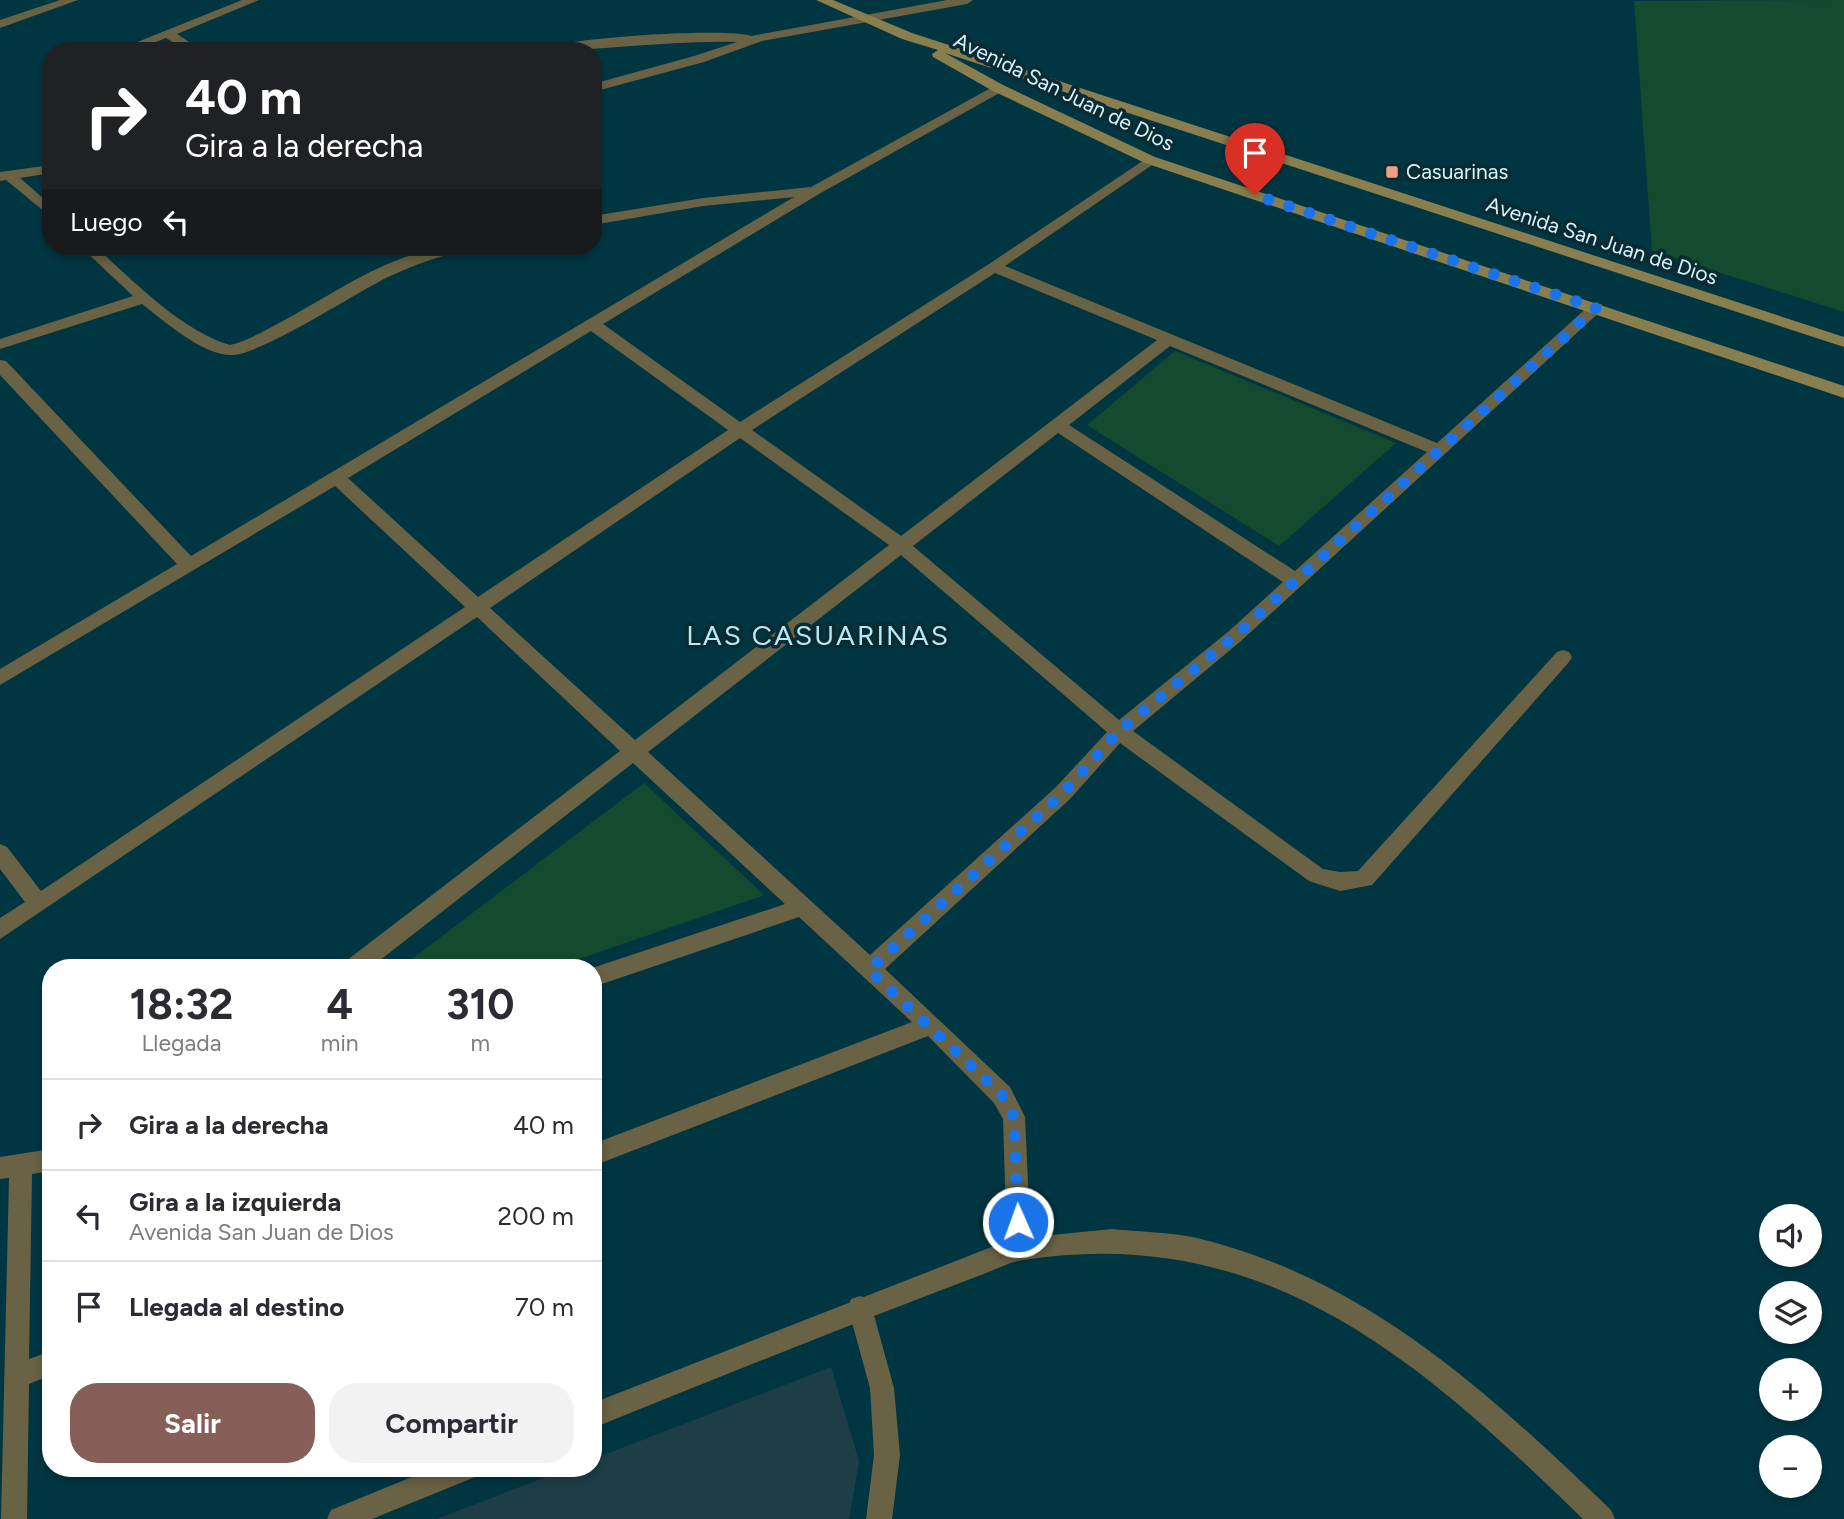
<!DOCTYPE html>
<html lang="es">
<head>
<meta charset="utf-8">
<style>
	:root { --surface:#fff; --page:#f2f2f3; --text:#2b2b33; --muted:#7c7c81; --line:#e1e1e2; --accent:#855f58 }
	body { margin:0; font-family:Figtree,sans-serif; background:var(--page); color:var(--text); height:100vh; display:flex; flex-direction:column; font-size:26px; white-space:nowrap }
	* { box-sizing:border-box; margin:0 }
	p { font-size:23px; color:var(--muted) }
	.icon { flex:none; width:38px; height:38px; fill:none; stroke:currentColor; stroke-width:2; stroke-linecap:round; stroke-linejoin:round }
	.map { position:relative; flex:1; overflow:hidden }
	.panel { position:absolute; left:42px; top:959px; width:560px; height:518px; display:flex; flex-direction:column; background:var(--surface); border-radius:28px; box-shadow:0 4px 10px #0003 }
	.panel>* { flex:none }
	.hud { position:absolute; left:42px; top:42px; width:560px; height:214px; border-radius:28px; box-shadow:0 4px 10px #0003; background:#202124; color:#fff; overflow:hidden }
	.tools { position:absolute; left:1759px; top:1204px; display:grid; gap:14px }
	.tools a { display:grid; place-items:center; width:63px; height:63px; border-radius:50%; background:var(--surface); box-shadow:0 4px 10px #0003; font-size:35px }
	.pin { position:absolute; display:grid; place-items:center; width:60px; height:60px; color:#fff; margin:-72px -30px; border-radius:50% 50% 50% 0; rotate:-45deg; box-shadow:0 0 7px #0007 }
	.pin .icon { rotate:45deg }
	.me { position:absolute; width:77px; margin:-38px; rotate:358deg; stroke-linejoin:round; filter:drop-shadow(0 0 5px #0008) }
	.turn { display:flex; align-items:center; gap:24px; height:147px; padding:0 28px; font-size:32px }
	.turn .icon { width:91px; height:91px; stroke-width:2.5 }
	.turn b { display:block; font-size:49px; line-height:60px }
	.then { display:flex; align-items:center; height:66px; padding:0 28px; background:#0003; gap:14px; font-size:26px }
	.eta { display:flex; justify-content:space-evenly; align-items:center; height:119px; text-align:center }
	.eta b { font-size:42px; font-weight:700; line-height:49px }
	.button { display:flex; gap:14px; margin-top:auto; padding:14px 28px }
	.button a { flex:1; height:80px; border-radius:28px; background:var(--accent); color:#fff; font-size:28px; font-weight:700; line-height:80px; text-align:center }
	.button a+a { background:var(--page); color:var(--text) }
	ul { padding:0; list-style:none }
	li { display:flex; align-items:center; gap:21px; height:91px; padding:0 28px; border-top:2px solid var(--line) }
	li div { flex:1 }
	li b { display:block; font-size:26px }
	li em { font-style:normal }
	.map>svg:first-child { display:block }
	.built { fill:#1d3e47 }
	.green { fill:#144b2f }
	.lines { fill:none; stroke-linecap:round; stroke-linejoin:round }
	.minor { fill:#696244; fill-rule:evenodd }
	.tertiary { fill:#696244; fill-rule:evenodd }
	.secondary { fill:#897e4d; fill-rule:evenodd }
	.route { stroke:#1a73e8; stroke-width:12; stroke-dasharray:0 21.6 }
	.poi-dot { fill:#f39f85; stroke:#0c2a31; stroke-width:2.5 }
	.labels { text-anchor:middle; stroke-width:7; stroke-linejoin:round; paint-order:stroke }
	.far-street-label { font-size:21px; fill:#d3f4fe; stroke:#0c2a31 }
	.far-poi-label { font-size:21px; fill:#d3f4fe; stroke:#0c2a31; text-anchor:start }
	.neighbourhood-label { font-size:28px; letter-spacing:2px; fill:#b6e9f8; stroke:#0c2a31 }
</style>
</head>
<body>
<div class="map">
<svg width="1844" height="1519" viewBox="0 0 1844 1519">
	<rect width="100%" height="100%" fill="#003642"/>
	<!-- built -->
	<path class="built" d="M 831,1367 L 859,1461 L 849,1519 L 437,1519 L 569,1468 L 593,1468 L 593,1459 Z"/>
	<!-- green -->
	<path class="green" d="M 1844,0 L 1844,312 L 1652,251 L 1634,1 Z
		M 1175,351 L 1396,443 L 1279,546 L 1087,425 Z
		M 644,783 L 764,895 L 553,968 L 400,968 Z"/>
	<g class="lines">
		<!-- minor -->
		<path class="minor" d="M 60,0 L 78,0 L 0,28 L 0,20 Z
			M 242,0 L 259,0 L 177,34 L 203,51 L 187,51 L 166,38 L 133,51 L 115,51 Z
			M 947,0 L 973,0 L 967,4 L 762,41 L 704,62 L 593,92 L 593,84 L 694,56 L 737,42 C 669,40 603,51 536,51 C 553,38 730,27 751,36 Z
			M 998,84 L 1005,88 L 1003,91 L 819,194 L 603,324 L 740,422 L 989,264 L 1150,156 L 1157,160 L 1155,163 L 1005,266 L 1437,443 L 1591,304 L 1601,304 L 1604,308 L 1241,641 L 1133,731 L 1323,869 L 1340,872 L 1358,871 L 1557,652 L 1563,650 L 1569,652 L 1572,657 L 1569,662 L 1372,885 L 1340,891 L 1309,881 L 1120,743 L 1070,799 L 885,969 L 1010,1087 L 1025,1117 L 1031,1249 L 1027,1257 L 1019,1261 L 1011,1257 L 1007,1249 L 1003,1119 L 994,1103 L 928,1036 L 593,1166 L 593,1144 L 912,1022 L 799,917 L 593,987 L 592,968 L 785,904 L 633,763 L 370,968 L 343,968 L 346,961 L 620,751 L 477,617 L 0,939 L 0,918 L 25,902 L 0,869 L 0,844 L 7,847 L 41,891 L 465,607 L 335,486 L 0,685 L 0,669 L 177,564 L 0,375 L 0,360 L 6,361 L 191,556 L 794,197 L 703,206 L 593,225 L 593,216 L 703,198 L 811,187 ZM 995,273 L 1157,340 L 901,536 L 752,430 ZM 591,331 L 728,430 L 478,597 L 348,478 ZM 1170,346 L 1427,452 L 1295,571 L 1069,425 ZM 1058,433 L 1283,582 L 1229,631 L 1119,720 L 913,546 ZM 740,438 L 889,545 L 635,740 L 490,608 ZM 901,555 L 1107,732 L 1056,787 L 870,955 L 648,752 Z
			M 51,165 L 51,173 L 20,178 L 51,205 L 51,217 L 6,180 L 0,181 L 0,172 Z
			M 81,247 L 96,247 C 133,281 182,331 230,345 C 247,341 264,331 279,323 C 337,293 399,244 466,247 L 464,250 C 438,257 413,265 388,277 C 357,292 258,357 230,355 C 201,354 164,321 142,304 L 0,349 L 0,339 L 133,296 Z
			M 51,1149 L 51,1171 L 32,1174 L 29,1359 L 51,1351 L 51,1375 L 29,1384 L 27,1519 L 1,1519 L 9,1178 L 0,1179 L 0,1157 Z
			M 860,1296 L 869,1299 L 872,1308 L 894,1388 L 900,1455 L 892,1519 L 866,1519 L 874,1455 L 870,1388 L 848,1308 L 851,1299 Z"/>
		<!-- tertiary -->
		<path class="tertiary" d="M 1112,1229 C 1139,1232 1170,1232 1197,1238 C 1367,1279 1489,1393 1611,1510 L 1615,1519 L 1583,1519 C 1421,1362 1267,1222 1023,1260 C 1008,1262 995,1270 981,1275 C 957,1284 933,1293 908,1303 C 803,1343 698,1386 593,1428 L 593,1403 L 1012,1239 Z
			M 434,1468 L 479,1468 L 475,1477 L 372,1519 L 327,1519 L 331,1510 Z"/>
		<!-- secondary -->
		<path class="secondary" d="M 816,0 L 833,0 L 912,33 L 1844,337 L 1844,347 L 945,53 L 1003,85 L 1155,157 L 1844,386 L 1844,398 L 1145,163 L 993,91 L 933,57 L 932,54 L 938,50 L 902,39 Z"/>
	</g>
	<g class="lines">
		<!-- route -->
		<path class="route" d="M 1018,1222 L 1014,1117 L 1002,1095 L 869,970 L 1063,793 L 1119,731 L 1235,636 L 1596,308 L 1255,195"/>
	</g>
	<!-- markers -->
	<rect class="poi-dot" x="1385" y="165" width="14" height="14" rx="3.5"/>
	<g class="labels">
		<!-- far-street labels -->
		<g class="far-street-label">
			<text transform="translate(1064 92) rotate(26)" y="7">Avenida San Juan de Dios</text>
			<text transform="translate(1602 241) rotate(18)" y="7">Avenida San Juan de Dios</text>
		</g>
		<!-- far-poi labels -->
		<g class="far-poi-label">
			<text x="1406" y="179">Casuarinas</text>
		</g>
		<!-- neighbourhood labels -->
		<g class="neighbourhood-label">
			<text x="818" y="645">LAS CASUARINAS</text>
		</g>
	</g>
</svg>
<div class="tools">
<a><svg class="icon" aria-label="sound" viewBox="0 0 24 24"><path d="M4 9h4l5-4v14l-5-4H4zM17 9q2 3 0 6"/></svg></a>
<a><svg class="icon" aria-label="layers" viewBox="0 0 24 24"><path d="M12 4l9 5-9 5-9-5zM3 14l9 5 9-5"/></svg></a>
<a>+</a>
<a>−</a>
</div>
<div class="pin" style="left:1255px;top:195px;background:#d93025"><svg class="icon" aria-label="arrive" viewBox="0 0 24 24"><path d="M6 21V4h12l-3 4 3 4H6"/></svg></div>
<svg class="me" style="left:1018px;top:1222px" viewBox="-20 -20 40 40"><circle r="17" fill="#1a73e8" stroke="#fff" stroke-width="3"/><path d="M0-11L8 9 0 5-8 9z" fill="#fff"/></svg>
<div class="hud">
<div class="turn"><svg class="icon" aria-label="right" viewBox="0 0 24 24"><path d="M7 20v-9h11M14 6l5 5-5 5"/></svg><div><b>40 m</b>Gira a la derecha</div></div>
<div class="then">Luego<svg class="icon" aria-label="left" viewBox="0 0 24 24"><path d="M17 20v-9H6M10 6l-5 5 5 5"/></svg></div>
</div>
<section class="panel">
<div class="eta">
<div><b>18:32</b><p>Llegada</p></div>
<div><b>4</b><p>min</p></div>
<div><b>310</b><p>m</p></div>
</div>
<ul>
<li><svg class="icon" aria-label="right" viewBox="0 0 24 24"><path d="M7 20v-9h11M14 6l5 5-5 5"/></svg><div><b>Gira a la derecha</b></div><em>40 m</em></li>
<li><svg class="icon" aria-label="left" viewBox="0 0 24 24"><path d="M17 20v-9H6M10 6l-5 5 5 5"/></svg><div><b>Gira a la izquierda</b><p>Avenida San Juan de Dios</p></div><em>200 m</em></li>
<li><svg class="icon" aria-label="arrive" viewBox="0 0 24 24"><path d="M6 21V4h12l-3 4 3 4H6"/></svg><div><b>Llegada al destino</b></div><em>70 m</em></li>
</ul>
<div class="button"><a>Salir</a><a>Compartir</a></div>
</section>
</div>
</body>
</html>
